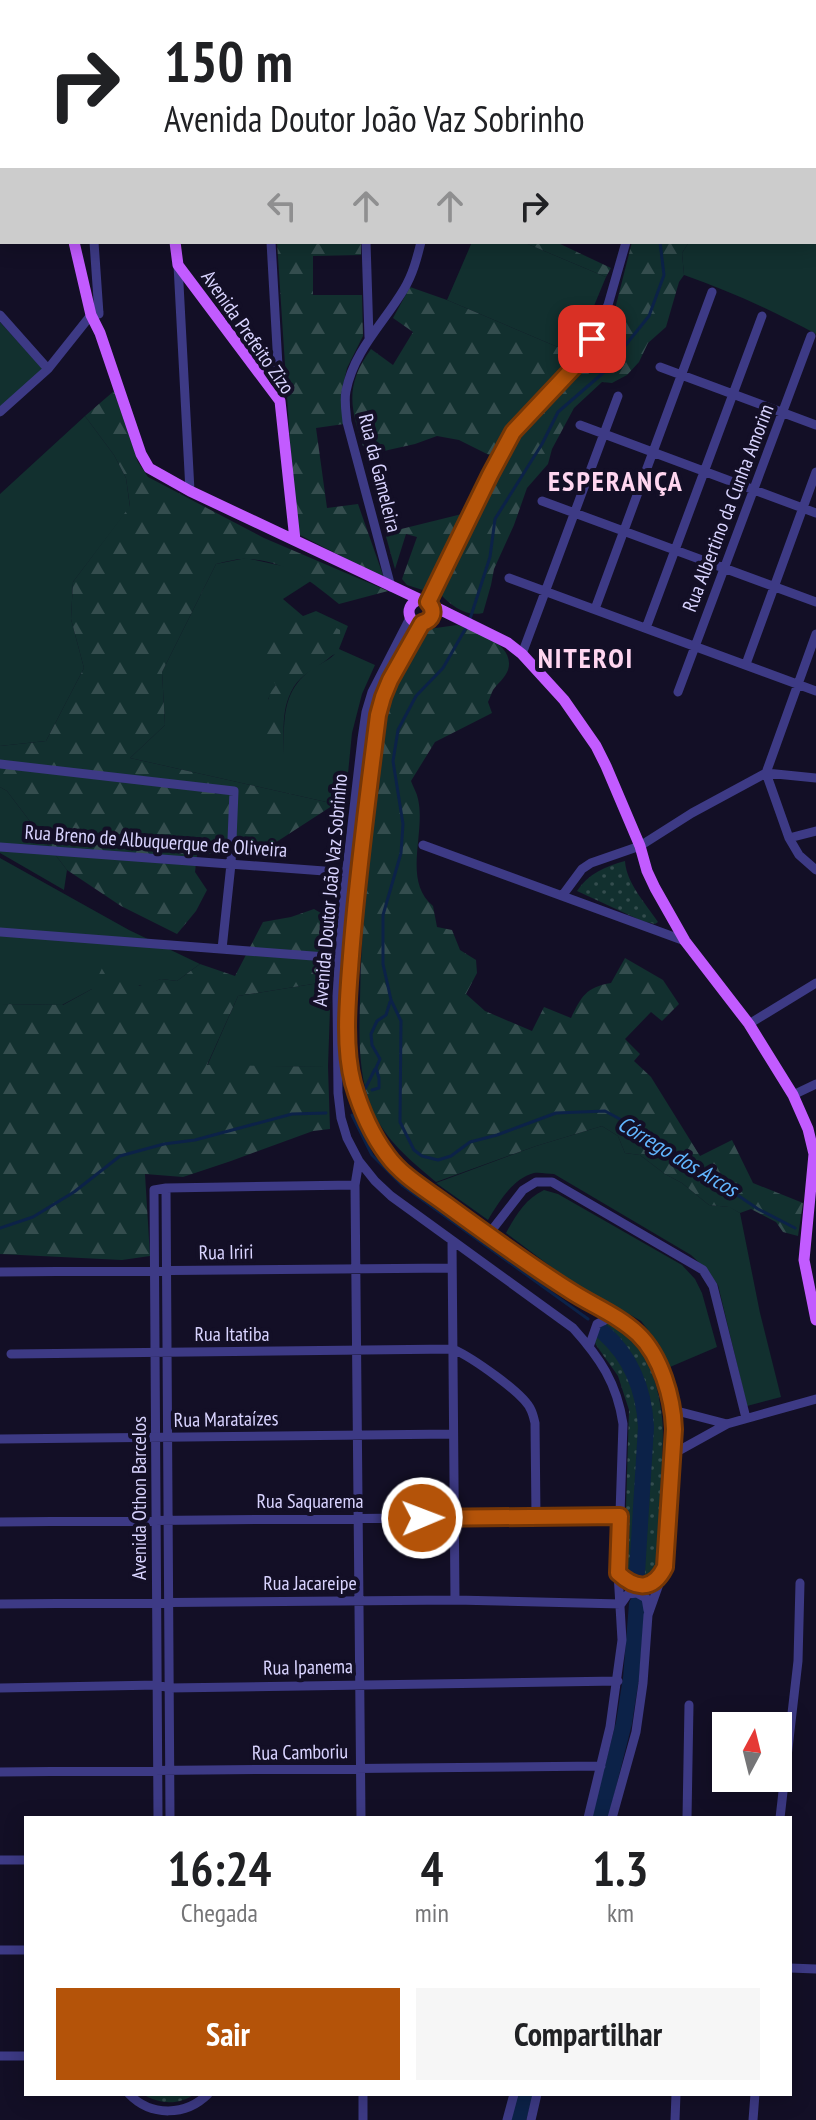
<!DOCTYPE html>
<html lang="pt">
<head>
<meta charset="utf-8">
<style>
	:root { --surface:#fff; --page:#f6f6f6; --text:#202124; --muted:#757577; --accent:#b45309 }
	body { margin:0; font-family:"PT Sans Narrow",sans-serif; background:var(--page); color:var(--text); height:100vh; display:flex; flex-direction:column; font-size:30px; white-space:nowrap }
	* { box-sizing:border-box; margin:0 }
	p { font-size:26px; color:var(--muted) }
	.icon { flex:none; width:44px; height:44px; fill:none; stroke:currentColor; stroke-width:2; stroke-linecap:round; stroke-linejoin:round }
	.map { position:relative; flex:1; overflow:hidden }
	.side { position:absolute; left:24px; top:1816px; width:768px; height:280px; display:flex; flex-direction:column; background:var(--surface); border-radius:0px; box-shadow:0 4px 20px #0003 }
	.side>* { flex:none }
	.guide { position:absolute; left:0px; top:0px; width:816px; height:244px; box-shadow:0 4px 20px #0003; background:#fff; color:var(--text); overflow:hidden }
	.needle { width:52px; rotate:7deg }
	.controls { position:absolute; left:712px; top:1712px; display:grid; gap:16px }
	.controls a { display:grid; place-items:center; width:80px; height:80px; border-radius:0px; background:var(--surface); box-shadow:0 4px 20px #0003; font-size:40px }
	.pin { position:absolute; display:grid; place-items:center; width:68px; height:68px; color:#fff; margin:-34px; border-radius:16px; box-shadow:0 4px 12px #0006 }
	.me { position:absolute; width:88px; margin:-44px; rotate:89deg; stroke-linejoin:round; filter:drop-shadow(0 0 6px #0008) }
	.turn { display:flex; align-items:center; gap:28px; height:168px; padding:0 32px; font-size:36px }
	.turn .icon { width:104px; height:104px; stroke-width:2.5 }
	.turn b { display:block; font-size:56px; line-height:68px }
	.lanes { display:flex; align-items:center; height:76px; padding:0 32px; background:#0003; justify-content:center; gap:40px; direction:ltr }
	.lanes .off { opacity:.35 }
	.eta { display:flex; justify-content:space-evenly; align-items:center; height:136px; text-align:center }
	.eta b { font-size:48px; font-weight:800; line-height:56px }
	.button { display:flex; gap:16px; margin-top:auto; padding:16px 32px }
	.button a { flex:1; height:92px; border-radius:0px; background:var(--accent); color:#fff; font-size:32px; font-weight:800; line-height:92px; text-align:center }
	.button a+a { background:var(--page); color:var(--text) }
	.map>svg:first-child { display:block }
	.grass { fill:#12302f; fill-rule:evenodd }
	.forest { fill:url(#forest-firs) }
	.park { fill:url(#park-dots) }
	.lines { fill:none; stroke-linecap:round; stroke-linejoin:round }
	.stream { stroke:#0c2248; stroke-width:3 }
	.river { stroke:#0c2248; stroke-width:16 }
	.minor { stroke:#3d3a85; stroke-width:9 }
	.major { stroke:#c25bff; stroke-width:11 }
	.route-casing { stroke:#753606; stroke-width:20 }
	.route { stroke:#b45309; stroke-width:14 }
	.labels { text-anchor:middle; stroke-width:8; stroke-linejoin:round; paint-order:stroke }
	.street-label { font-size:20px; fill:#d9d4ff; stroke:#130f26 }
	.water-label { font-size:22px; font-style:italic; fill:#62b6ff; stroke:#130f26 }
	.district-label { font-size:28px; font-weight:bold; letter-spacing:2px; fill:#ffd6f0; stroke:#130f26 }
</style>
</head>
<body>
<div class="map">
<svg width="816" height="2120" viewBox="0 0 816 2120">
	<defs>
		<pattern id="forest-firs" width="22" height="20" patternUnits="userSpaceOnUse" patternTransform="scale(2)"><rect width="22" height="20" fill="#12302f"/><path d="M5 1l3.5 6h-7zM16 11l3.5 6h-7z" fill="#344d4e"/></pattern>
		<pattern id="park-dots" width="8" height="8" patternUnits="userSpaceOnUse" patternTransform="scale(2)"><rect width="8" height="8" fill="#12302f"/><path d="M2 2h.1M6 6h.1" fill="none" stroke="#344d4e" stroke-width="1.8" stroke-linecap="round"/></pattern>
	</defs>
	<rect width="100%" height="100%" fill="#130f26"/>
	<!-- grass -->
	<path class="grass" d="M 814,170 L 816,170 L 816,334 C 773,311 730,291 684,275 L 682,253 L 689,242 L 814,242 Z
		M 472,242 L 523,242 L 606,277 L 574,354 L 447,300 Z
		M 0,322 L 43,369 L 0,408 Z
		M 85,416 L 114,455 L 126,478 L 130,507 L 73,582 L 71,619 L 84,668 L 46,741 L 0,746 L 0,494 Z
		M 246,558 L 287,567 L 311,581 L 283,599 L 303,616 L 316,611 L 348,626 L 339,649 L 375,665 L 362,694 L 352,733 L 345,804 L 335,804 L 130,758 L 165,725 L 162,672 L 216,564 ZM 335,654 C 327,662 316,665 308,672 C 281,694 284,724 284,755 L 268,699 L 276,685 Z
		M 0,787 L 7,791 L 67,870 L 64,890 L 0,853 Z
		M 0,858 L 129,930 L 200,964 L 177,981 L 161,979 L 146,985 L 92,989 L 62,1005 L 0,1004 Z
		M 331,981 L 328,1067 L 207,1066 L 238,996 Z
		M 602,1126 L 618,1136 L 625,1153 L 640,1155 L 665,1174 L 682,1183 L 709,1205 L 730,1207 L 740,1213 L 760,1313 L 781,1397 L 747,1406 L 718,1285 L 706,1269 L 691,1255 L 554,1174 C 548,1174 540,1172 534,1173 C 512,1179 499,1202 488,1220 L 436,1183 L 536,1146 Z
		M 544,1190 L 558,1194 L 682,1265 L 695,1279 L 702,1293 L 717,1347 L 670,1367 L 659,1344 L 641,1321 L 613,1305 L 590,1296 L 506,1233 C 516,1215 525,1199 544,1190 Z"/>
	<!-- forest -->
	<path class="forest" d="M 277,242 L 361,242 L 361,255 L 313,256 L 313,295 L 362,295 L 363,336 L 347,368 L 341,395 L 344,424 L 316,428 L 327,508 L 358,504 L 384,578 L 296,533 Z
		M 523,242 L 556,242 L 611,268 L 606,277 Z
		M 632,242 L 689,242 L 682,253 L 684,275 L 679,282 L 666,327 L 648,343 L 639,362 L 627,375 L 612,383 L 602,382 L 574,408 L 552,449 L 548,464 L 527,488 L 514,525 L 494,569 L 491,585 L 483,613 C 466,617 452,606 441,595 C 446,589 445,583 450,577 L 477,514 L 507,454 L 530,422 L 576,374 L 615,309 Z
		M 410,287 L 447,300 L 574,354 L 566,365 L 522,412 L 491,456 L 459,440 L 437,436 L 415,444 L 366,455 C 352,412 342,389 371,349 L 393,365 L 413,332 L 393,318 Z
		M 114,391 L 138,462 L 148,477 L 264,538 L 388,591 L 339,604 C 311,581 286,561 248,559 C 238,558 226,562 216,564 L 162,672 L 165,725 L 130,758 L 335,804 L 264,850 L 197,855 L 195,872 L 207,890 L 196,911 L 177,934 L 121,906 L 67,870 L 7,791 L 0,787 L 0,746 L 46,741 L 84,668 L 71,619 L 73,582 L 130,506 L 126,478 L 114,455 L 85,416 Z
		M 462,514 L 440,569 L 429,592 L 407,585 L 402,579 L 417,537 L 406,534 L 395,569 L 385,533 Z
		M 292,616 L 301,620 L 315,617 L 340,630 C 343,666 305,662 291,692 C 281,712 284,734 284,756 L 277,757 C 264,745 262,714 269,697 C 270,693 273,689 276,685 C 263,666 255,652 263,629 Z
		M 457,625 C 475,631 516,644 508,670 C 505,678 498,683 493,690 C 491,694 490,698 488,702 L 492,713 L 435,742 L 411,781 C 413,787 417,793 418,799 C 426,833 402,881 433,906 L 437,927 L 452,930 L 460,950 L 476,960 L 477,973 L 466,994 L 485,1011 L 532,1031 L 544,1007 L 571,1018 C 581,997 586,987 611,983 L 625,958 L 663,980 L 679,1004 L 662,1021 L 651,1012 L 625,1039 L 640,1054 L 634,1061 L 651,1077 L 700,1156 L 732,1140 L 753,1183 L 803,1203 L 798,1236 L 783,1232 L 776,1222 L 751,1209 L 740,1213 L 729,1207 L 709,1205 L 682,1183 L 665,1174 L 640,1155 L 625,1153 L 618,1136 L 602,1126 L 536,1146 L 436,1182 C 411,1161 385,1140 372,1109 C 358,1075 359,1037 360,1001 C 361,909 374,817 383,726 C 392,688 405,659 429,629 Z
		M 314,909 L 336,922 L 331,967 L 331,981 L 238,996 L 207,1065 L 328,1067 L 330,1129 L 313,1131 L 231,1161 L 183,1177 L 145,1174 L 150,1256 L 122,1260 L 0,1254 L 0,1004 L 63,1005 L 92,989 L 106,960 L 128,963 L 139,986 L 161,979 L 177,981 L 200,964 L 235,976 L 263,922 L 291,917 Z"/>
	<!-- park -->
	<path class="park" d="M 625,861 C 626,883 647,905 658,922 L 655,924 L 642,921 L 577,891 C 588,874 606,866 625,861 Z
		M 613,1323 C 645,1334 659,1387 662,1417 C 664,1433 662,1450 662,1466 C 661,1501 660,1536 658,1571 L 647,1584 L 629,1582 L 624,1573 L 629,1410 L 618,1376 L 596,1345 L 594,1340 L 605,1324 Z
		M 142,2094 L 195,2094 C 177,2106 160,2104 142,2094 Z"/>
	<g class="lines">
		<!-- stream -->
		<path class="stream" d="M 814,107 L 816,107
			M 470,619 L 490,557 L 495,519 L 542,444 L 558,412 L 603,373 L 649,316 L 664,275 L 660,242
			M 467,626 L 443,668 L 416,696 L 398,730 L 393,761 L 403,824 L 401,853 L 383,915 L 383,964 L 391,1000 L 401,1021 L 400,1122 L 414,1150 L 422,1156 L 438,1160 L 451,1156 L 470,1142 L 497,1135 L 556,1113 L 605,1111 L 649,1135 L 758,1209 L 795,1228
			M 372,1090 L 379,1088 L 379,1078 L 376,1068 L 380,1059 L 372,1045 L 371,1034 L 377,1021 L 386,1015 L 390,1002
			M 360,1093 L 365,1089 L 375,1069
			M 352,1115 L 372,1155 L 402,1185 L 588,1319
			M 0,1228 L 33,1217 L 74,1192 L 120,1156 L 164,1144 L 195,1140 L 292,1114 L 326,1113"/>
		<!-- river -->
		<path class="river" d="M 604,1333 C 632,1358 644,1390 646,1427 L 637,1573
			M 600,1818 L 624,1723 L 631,1678 L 637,1604
			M 518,2120 L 525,2094"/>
		<!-- minor -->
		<path class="minor" d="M 77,0 L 77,2
			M 256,0 L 256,2
			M 356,0 L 356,2
			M 11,2 L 39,0
			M 416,2 L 416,0
			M 637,2 L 638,0
			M 0,3 L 2,3
			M 0,96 L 2,99
			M 0,129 L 2,127
			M 94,242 L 99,314
			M 271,242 L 280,401
			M 366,242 L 369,337
			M 178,265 L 190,491
			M 0,315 L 48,369
			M 660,367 L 816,425
			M 0,412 L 48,369 L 91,315 L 99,312
			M 580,425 L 816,513
			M 542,501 L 816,602
			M 509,578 L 816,691
			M 391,587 L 347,422 C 346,412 344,401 346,391 C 354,350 384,323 404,289 C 413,274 417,258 421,242
			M 428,602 L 499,456 L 513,432 L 575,366 L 592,339 L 608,305 L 626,242
			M 595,609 L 712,292
			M 411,616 L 372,692 L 366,712 L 362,739 L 343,903 L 337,996 L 338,1093 L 341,1118 L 347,1138 L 359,1161 L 375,1181 L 391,1196 L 573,1328 C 600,1358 617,1383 623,1424 L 618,1573 L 622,1640 L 610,1727 L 588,1818
			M 422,623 C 405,653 387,682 378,715 L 355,894 L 349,987 L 350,1070 L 354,1086 L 373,1132 L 388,1157 L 411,1179 L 488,1235 L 572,1292 L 619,1319 L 640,1335 L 653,1354 L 671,1398 L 674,1429 L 665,1567 L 648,1615 L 643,1683 L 636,1732 L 612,1818
			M 646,628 L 762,316
			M 816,634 L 766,773 L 789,838 L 799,855 L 816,870
			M 522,654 L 618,396
			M 746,664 L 816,472
			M 678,692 L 811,336
			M 0,764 L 234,791 L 231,864 L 222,949
			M 789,838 L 816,831
			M 423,845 L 685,941
			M 0,847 L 351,873
			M 562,896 L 582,869 L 591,863 L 640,846 L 692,813 L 766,773 L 816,778
			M 0,932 L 339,958
			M 749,1024 L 816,983
			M 793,1095 L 816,1084
			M 355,1185 L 361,1818
			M 166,1188 L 170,1818
			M 488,1235 L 523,1190 L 536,1182 L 552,1182 L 703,1270 L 713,1286 L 746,1418
			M 452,1241 L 455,1600
			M 0,1272 L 452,1268
			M 589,1347 L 597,1324 L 609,1318 L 615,1319
			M 11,1354 L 453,1349 C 471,1357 524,1393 531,1410 C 533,1414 534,1419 535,1423 L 536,1517
			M 673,1410 L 727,1424
			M 0,1439 L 453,1434
			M 671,1455 L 727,1424 L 816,1399
			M 0,1522 L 620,1516
			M 618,1573 C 633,1587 647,1591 662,1574
			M 0,1604 L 455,1600 L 621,1604 L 628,1594 L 637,1593 L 646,1598 L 648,1610
			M 0,1688 L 158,1685 L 169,1688 L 618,1681
			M 0,1772 L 601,1766
			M 158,1818 L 154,1190 L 166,1188 L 355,1185 L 359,1161
			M 687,1818 L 689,1705
			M 780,1818 L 798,1661 L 800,1583
			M 0,1860 L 26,1860
			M 0,1950 L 26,1950
			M 790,1968 L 816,1969
			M 0,2056 L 26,2056
			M 129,2094 C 151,2117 186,2116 208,2094
			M 363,2094 L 363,2120
			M 507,2120 L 514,2094
			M 531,2120 L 537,2094
			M 675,2120 L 676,2094
			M 753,2120 L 755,2094"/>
		<!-- major -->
		<path class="major" d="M 59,0 L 59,2
			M 159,0 L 159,2
			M 74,242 L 91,315 L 100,333 L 141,454 L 149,468 L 190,491 L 421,600
			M 175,242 L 178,265 L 280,401 L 295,540
			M409 612a12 12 0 1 1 24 0a12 12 0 1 1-24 0Z
			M 431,605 L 508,643 L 522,654 L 564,700 L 596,746 L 606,766 L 640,846 L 647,871 L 655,888 L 685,941 L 749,1024 L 793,1095 L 808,1129 L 814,1154 L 804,1260 L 816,1320"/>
	</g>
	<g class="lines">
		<defs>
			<path id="route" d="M 422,1518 L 620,1516 L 618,1573 C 636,1590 653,1591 665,1567 L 674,1429 C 673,1398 661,1356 638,1334 C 619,1316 594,1306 572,1292 C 529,1265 488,1235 447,1205 C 427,1190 402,1176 387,1155 C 372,1135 360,1107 353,1083 C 343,1046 348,995 351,956 C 357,876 368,795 378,715 L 383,697 L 390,680 L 422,623 C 433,620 436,611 428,602 L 490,475 L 513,432 L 575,366 L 592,339"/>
		</defs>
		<!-- route casing -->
		<use href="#route" class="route-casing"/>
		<!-- route -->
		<use href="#route" class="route"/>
	</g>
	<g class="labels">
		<!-- street labels -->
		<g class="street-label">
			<text transform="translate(248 332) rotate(55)" y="7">Avenida Prefeito Zizo</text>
			<text transform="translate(380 473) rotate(76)" y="7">Rua da Gameleira</text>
			<text transform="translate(728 508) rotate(-69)" y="7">Rua Albertino da Cunha Amorim</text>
			<text transform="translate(156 841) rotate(4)" y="7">Rua Breno de Albuquerque de Oliveira</text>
			<text transform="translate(330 890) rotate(-85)" y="7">Avenida Doutor João Vaz Sobrinho</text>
			<text transform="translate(226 1252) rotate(-1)" y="7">Rua Iriri</text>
			<text x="232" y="1341">Rua Itatiba</text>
			<text transform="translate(226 1419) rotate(-1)" y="7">Rua Marataízes</text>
			<text transform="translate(139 1498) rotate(-90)" y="7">Avenida Othon Barcelos</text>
			<text x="310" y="1508">Rua Saquarema</text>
			<text x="310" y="1590">Rua Jacareipe</text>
			<text transform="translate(308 1667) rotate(-1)" y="7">Rua Ipanema</text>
			<text transform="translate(300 1752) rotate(-1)" y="7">Rua Camboriu</text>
		</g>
		<!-- water labels -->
		<g class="water-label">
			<text transform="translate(678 1156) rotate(31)" y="8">Córrego dos Arcos</text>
		</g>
		<!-- district labels -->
		<g class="district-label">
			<text x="616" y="491">ESPERANÇA</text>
			<text x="586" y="668">NITEROI</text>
		</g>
	</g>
</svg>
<div class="controls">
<a><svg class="needle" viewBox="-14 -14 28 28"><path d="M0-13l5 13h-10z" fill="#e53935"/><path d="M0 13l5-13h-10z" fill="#757577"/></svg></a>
</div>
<div class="pin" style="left:592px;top:339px;background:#d93025"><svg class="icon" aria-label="arrive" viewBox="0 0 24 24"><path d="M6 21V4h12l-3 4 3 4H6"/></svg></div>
<svg class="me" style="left:422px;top:1518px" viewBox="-20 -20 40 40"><circle r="17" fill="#b45309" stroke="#fff" stroke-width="3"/><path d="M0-11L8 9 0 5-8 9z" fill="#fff"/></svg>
<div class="guide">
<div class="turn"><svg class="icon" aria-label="right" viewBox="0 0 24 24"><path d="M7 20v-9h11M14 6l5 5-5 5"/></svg><div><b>150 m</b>Avenida Doutor João Vaz Sobrinho</div></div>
<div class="lanes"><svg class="icon off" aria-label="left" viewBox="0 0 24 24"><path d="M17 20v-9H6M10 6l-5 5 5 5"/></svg><svg class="icon off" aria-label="ahead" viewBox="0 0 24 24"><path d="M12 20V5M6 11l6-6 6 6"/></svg><svg class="icon off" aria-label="ahead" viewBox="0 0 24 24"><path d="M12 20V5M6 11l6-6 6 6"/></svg><svg class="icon" aria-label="right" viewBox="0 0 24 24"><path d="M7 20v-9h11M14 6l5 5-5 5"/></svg></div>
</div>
<section class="side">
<div class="eta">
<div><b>16:24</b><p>Chegada</p></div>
<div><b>4</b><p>min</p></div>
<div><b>1.3</b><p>km</p></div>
</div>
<div class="button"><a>Sair</a><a>Compartilhar</a></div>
</section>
</div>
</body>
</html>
